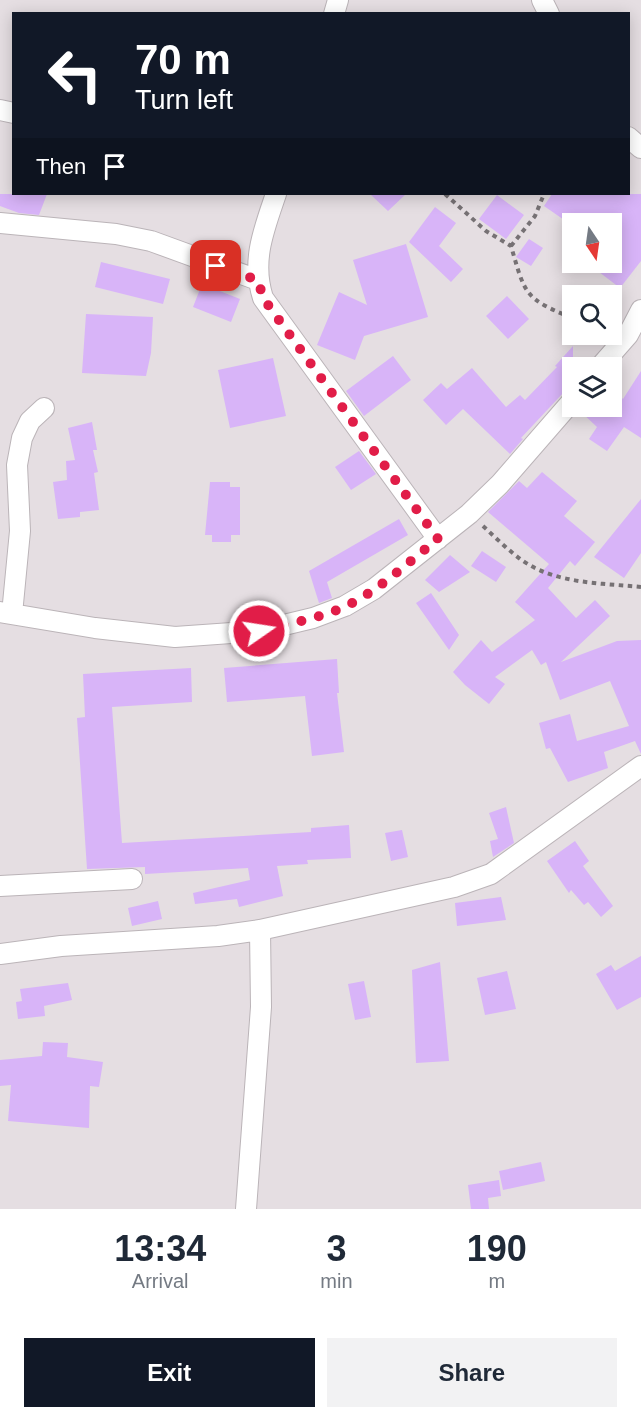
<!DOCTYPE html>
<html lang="en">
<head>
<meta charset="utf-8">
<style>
	:root { --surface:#fff; --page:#f2f2f3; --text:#1f2937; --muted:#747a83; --accent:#111827 }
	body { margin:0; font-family:Helvetica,sans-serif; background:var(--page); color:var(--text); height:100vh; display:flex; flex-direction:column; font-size:22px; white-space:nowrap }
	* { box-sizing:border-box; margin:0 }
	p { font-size:20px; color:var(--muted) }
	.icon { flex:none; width:33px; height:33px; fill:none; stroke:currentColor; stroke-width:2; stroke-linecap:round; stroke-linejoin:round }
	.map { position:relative; height:1209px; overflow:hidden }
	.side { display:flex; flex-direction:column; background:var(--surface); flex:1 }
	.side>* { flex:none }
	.top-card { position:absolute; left:12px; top:12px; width:618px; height:183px; border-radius:0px; box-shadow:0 3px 15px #0003; background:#111827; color:#fff; overflow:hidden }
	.needle { width:39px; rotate:167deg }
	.buttons { position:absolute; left:562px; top:213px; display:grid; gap:12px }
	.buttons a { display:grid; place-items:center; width:60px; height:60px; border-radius:0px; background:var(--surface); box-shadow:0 3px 15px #0003; font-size:30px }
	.pin { position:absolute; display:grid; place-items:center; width:51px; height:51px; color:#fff; margin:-26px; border-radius:12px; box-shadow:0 3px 9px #0006 }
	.me { position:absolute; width:66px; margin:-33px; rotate:77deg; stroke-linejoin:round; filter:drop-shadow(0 0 4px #0008) }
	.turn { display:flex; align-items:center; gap:21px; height:126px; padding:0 24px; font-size:27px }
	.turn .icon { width:78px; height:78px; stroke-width:2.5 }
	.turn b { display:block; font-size:42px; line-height:51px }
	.then { display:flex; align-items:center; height:57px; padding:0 24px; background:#0003; gap:12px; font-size:22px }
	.eta { display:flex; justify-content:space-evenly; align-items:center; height:102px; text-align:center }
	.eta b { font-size:36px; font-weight:800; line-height:42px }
	.primary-button { display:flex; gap:12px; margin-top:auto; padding:12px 24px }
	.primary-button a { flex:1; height:69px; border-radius:0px; background:var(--accent); color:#fff; font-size:24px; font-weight:800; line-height:69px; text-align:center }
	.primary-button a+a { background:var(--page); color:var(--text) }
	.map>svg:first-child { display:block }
	.building { fill:#d8b4f8 }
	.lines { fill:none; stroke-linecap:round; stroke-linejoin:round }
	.minor-casing { stroke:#bbb4b8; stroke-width:22 }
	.path { stroke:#767174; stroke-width:4; stroke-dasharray:4.5 4.5; stroke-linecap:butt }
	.minor { stroke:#fff; stroke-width:20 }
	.route { stroke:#e11d48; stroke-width:10; stroke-dasharray:0 18 }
</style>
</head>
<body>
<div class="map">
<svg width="641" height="1209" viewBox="0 0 641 1209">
	<rect width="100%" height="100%" fill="#e5dee2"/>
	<!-- building -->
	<path class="building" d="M 0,194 L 47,194 L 39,215 L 19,213 L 0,206 Z
		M 370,194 L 406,194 L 388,211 Z
		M 552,194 L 641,194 L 641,261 L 620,288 L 586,262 L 612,262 L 612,224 L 570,224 L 544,206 Z
		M 497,195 L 524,215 L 506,239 L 479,219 Z
		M 435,207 L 456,223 L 439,246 L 463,269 L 451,282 L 409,242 Z
		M 529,239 L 543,248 L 531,266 L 516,257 Z
		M 406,244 L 428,317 L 364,336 L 355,360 L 317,345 L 339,292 L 367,305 L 353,260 Z
		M 101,262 L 170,279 L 163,304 L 95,287 Z
		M 202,284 L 240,299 L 231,322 L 193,307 Z
		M 507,296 L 529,319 L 508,339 L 486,316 Z
		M 86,314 L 153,317 L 151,353 L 146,376 L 82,373 Z
		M 573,346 L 573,388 L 564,392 L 521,438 L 523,439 L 510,454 L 463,409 L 446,425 L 423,400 L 441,383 L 447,389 L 472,368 L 506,407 L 520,395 L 525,400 L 557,367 L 555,366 Z
		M 393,356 L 411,380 L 364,416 L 346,391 Z
		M 273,358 L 286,416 L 230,428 L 218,370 Z
		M 641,371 L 641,438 L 624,427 L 607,451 L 589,439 L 597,427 L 580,411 L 583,406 L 612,406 L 612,389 L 623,399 Z
		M 92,422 L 97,450 L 93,450 L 98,472 L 94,473 L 99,510 L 80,512 L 80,517 L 58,519 L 53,482 L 67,480 L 66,461 L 75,460 L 68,428 Z
		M 359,451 L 376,474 L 351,490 L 335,467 Z
		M 542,472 L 577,501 L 564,516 L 595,542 L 575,566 L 570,561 L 548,588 L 576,618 L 595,600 L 610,616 L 561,662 L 617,641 L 641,640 L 641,754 L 635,741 L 604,752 L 608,768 L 568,782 L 550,748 L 546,749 L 539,723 L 570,714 L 577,741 L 629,726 L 610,681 L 560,700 L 546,662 L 541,665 L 532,650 L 495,677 L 505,684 L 489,704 L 465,685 L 453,672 L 481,640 L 492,652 L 535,620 L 515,602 L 549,564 L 488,512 L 519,481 L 527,488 Z
		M 210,482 L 230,482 L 230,487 L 240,487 L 240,535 L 231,535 L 231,542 L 212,542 L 212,535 L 205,535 Z
		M 641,499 L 641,553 L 624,578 L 594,557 Z
		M 399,519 L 408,535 L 327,582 L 332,598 L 319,603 L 309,571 Z
		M 482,551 L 506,567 L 496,582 L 471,566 Z
		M 450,555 L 470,572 L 439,592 L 425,580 Z
		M 431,593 L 459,635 L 449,650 L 416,603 Z
		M 337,659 L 339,693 L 337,693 L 344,752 L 312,756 L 305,696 L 227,702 L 224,668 Z
		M 191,668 L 192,702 L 112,707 L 122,843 L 311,832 L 311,828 L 349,825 L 351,858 L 307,860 L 308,864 L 277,866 L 283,896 L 239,907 L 237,899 L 195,904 L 193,893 L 250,880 L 248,868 L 145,874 L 145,867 L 87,869 L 77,718 L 85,717 L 83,674 Z
		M 506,807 L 514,843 L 493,857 L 490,841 L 498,839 L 489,813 Z
		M 402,830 L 408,857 L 391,861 L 385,833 Z
		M 575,841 L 589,861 L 583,866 L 613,906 L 601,917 L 588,902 L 584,905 L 571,890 L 569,893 L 547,861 Z
		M 501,897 L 506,920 L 457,926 L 455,903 Z
		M 158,901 L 162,919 L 132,926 L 128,908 Z
		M 641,956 L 641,997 L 617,1010 L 596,974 L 611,965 L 615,971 Z
		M 440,962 L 449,1061 L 416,1063 L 412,970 Z
		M 507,971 L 516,1009 L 485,1015 L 477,978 Z
		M 364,981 L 371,1017 L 355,1020 L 348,984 Z
		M 68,983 L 72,1000 L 44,1006 L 45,1016 L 18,1019 L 16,1002 L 22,1001 L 20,989 Z
		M 43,1042 L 68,1043 L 67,1057 L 103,1062 L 99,1087 L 90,1086 L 89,1128 L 8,1121 L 11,1085 L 0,1086 L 0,1060 L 42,1056 Z
		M 541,1162 L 545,1181 L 503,1190 L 499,1171 Z
		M 499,1180 L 501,1196 L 488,1198 L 489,1209 L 471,1209 L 468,1185 Z"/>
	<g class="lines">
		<defs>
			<path id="minor" d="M 542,0 L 549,14
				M 334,14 L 338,0
				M 0,110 L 14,113
				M 628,137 L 641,148
				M 276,194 C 264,229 251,261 263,298 L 438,539
				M 0,223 L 116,234 L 151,241 L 258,280
				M 599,368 L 628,335 L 641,310
				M 0,612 L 95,628 L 175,637 L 259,631 L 313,618 L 345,606 L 374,589 L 469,514 L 500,484 L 573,400
				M 12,614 L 20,531 L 17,465 L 22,438 L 30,421 L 44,408
				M 0,886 L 132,879
				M 0,954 L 61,946 L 218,936 L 260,930 L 454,887 L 491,874 L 641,766
				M 246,1209 L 261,1007 L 260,930"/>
		</defs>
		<!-- minor casing -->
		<use href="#minor" class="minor-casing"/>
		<!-- path -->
		<path class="path" d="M 445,194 L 486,231 L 511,246 C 525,294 524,299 573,318
			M 511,246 L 535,216 L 544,194
			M 483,526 C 496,538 509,551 523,561 C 557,584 601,583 641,587"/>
		<!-- minor -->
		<use href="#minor" class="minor"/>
	</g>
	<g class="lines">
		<!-- route -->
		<path class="route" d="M 216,266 L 258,280 L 263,298 L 438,539 C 408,562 379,591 344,607 C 317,619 288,624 259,631"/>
	</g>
</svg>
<div class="buttons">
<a><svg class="needle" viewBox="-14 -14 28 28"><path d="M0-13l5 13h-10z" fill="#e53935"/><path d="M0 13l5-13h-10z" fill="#747a83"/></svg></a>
<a><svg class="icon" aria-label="search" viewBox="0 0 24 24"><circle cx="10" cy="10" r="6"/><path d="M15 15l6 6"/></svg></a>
<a><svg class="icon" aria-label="layers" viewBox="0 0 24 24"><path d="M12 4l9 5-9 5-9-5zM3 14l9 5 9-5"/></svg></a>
</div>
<div class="pin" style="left:216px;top:266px;background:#d93025"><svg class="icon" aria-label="arrive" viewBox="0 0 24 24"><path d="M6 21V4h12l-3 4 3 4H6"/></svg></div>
<svg class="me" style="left:259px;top:631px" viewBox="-20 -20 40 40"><circle r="17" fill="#e11d48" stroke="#fff" stroke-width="3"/><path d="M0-11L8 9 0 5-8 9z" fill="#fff"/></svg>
<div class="top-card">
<div class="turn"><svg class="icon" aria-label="left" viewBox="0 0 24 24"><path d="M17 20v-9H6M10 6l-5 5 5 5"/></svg><div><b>70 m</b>Turn left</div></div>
<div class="then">Then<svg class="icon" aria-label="arrive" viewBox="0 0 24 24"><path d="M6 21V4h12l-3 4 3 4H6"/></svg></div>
</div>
</div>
<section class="side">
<div class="eta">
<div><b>13:34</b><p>Arrival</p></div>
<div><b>3</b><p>min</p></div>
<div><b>190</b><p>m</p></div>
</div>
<div class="primary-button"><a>Exit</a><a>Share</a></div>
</section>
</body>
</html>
